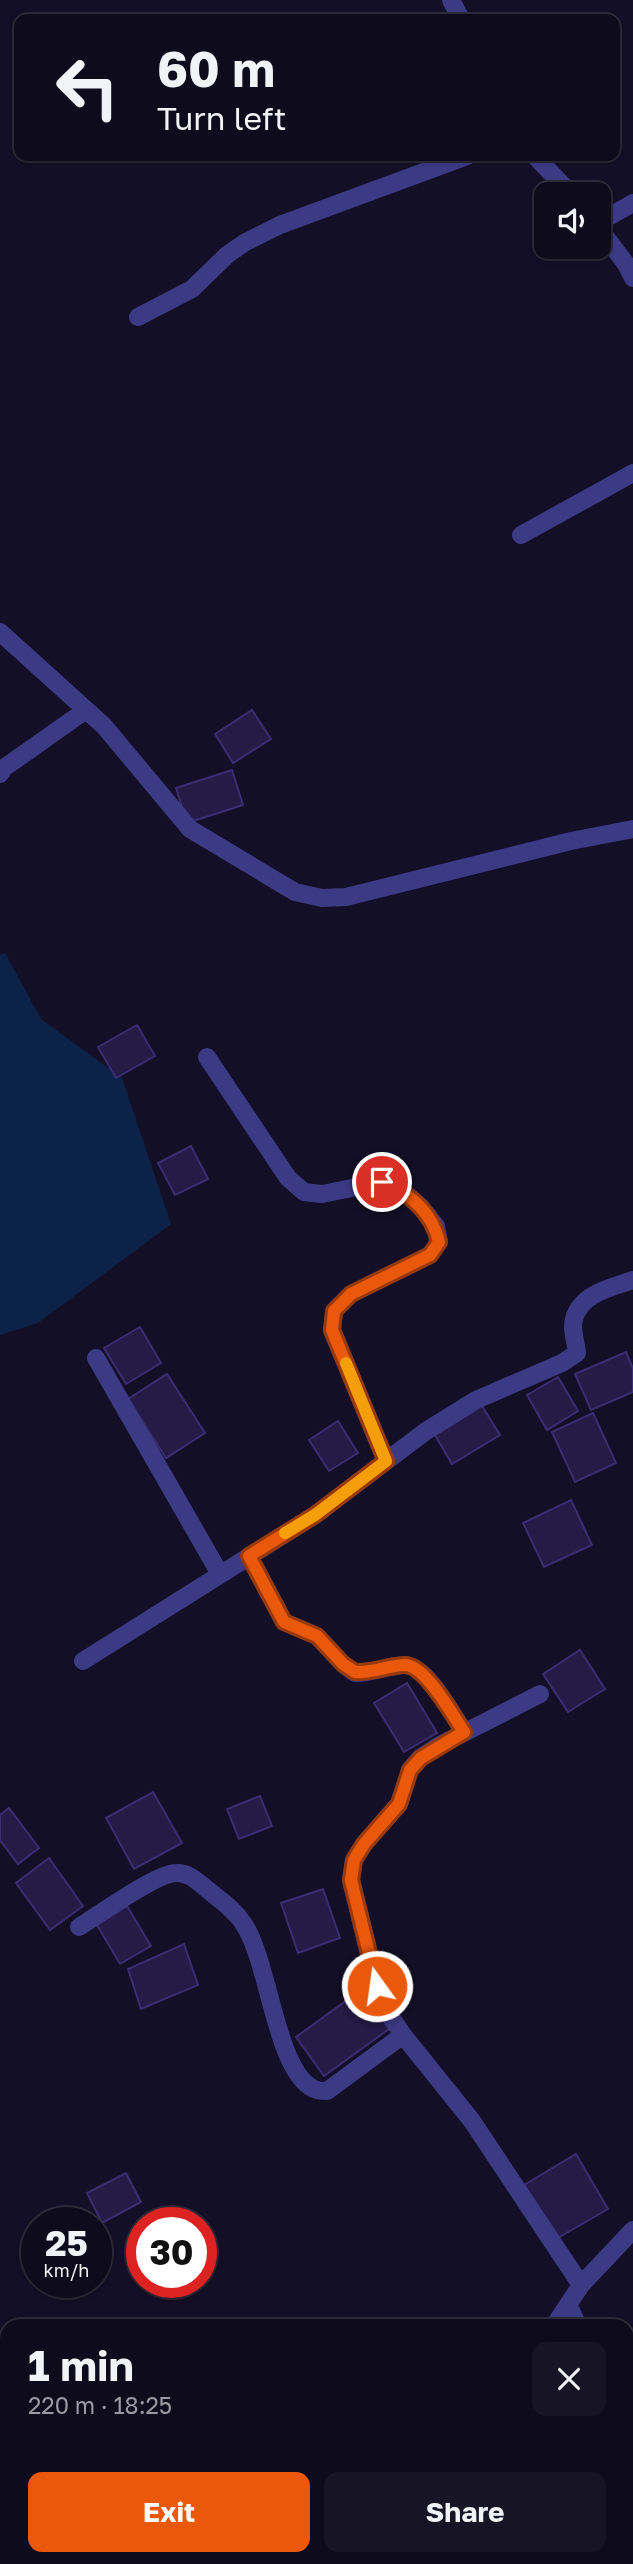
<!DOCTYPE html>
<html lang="en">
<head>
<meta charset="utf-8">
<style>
	:root { --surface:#0e0b1c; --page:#171425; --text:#f1f3f6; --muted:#9b9ba3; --line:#2e2b3b; --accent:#ea580c }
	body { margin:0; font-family:"Golos Text",sans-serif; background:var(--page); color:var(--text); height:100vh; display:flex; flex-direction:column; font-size:26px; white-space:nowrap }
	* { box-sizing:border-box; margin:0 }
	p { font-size:23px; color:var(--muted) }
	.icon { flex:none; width:38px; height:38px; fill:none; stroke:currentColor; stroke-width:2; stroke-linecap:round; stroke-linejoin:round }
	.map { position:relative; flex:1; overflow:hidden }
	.details { position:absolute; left:0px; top:2319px; width:634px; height:247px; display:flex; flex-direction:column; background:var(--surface); border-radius:21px 21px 0 0; box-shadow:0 2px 5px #0004,0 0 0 2px var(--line) }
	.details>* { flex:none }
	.hud { position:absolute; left:14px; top:14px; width:606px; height:147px; border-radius:14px; box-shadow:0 2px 5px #0004,0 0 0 2px var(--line); background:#0e0b1c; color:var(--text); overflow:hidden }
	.fabs { position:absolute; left:534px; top:182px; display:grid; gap:14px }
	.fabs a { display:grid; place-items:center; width:77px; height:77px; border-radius:14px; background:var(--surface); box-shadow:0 2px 5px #0004,0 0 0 2px var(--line); font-size:35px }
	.speed { position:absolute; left:21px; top:2207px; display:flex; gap:14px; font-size:35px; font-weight:700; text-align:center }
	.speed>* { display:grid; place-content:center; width:91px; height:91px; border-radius:50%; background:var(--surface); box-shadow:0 2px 5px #0004,0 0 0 2px var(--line); line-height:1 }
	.speed small { font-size:18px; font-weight:400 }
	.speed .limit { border:10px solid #d22; background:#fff; color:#111 }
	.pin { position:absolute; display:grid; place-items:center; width:60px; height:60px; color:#fff; margin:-30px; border:4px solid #fff; border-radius:50%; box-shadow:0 2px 7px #0007 }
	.me { position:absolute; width:77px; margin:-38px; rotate:346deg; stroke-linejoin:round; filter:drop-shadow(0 0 5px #0008) }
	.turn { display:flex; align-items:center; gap:24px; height:147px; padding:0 28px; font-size:32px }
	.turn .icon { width:91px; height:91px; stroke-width:2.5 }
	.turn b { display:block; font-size:49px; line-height:60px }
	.round { display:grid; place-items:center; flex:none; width:74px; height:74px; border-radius:14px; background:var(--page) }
	.overview { display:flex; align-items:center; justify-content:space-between; height:119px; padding:0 28px }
	h1 { font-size:42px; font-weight:700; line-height:52px }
	.cta { display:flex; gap:14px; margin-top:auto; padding:14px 28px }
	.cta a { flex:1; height:80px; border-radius:14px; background:var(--accent); color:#fff; font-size:28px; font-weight:700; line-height:80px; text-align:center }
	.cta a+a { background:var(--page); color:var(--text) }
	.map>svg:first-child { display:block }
	.water { fill:#0c2248 }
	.building { fill:#241b47; stroke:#3b2d73; stroke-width:2 }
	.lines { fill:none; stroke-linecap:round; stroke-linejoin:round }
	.minor { stroke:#3d3a85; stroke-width:18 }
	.route-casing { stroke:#983908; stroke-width:18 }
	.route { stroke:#ea580c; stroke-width:12 }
	.slow { stroke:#f59e0b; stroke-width:12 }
</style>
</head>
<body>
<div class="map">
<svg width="633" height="2564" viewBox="0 0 633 2564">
	<rect width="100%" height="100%" fill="#130f26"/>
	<!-- water -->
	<path class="water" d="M 5,953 L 41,1019 L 122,1078 L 171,1224 L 38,1323 L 0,1335 L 0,955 Z"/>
	<!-- building -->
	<path class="building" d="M 252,710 L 271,739 L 233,763 L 215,734 Z
		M 232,770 L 243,805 L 187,823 L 176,788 Z
		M 137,1025 L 155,1056 L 116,1078 L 98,1047 Z
		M 191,1146 L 208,1179 L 175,1195 L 158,1163 Z
		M 140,1327 L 161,1363 L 126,1384 L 104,1348 Z
		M 626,1352 L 633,1369 L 633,1392 L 591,1410 L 575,1374 Z
		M 167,1374 L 205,1433 L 166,1458 L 128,1399 Z
		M 558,1377 L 578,1411 L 547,1430 L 527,1395 Z
		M 482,1406 L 500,1435 L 452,1464 L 435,1435 Z
		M 593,1413 L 616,1463 L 575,1482 L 552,1432 Z
		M 338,1421 L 358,1453 L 329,1471 L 309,1440 Z
		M 571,1500 L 592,1545 L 544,1567 L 523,1523 Z
		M 580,1650 L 605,1689 L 568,1712 L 543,1674 Z
		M 407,1683 L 437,1733 L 404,1752 L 374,1703 Z
		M 153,1792 L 182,1843 L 134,1869 L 106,1818 Z
		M 260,1796 L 272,1826 L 239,1839 L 227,1809 Z
		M 9,1808 L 39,1848 L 18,1864 L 0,1840 L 0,1815 Z
		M 49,1858 L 83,1906 L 50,1930 L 16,1883 Z
		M 323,1889 L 340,1938 L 298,1953 L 281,1903 Z
		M 127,1906 L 151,1946 L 120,1964 L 97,1925 Z
		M 184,1944 L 198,1985 L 141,2009 L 128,1969 Z
		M 361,1990 L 389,2029 L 324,2076 L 296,2037 Z
		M 576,2154 L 608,2209 L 556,2239 L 524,2185 Z
		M 126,2173 L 141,2202 L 102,2223 L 87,2193 Z"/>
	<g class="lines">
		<!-- minor -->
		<path class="minor" d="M 451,0 L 461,19
			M 535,156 L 571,194
			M 598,223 L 633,203
			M 598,227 L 626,264 L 633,278
			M 138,317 L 192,289 L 227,255 L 244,243 L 280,225 L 467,156
			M 521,535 L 633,473
			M 0,632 L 104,726 L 190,829 L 295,892 L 322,898 L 346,897 L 571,841 L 633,829
			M 0,774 L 4,768 L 86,710
			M 207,1057 L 288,1178 L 304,1192 L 322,1194 L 382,1182 L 400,1189 L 420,1206 L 436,1226 L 439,1242 L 430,1255 L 351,1294 L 334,1311 L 332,1330 L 386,1461
			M 96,1358 L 220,1574
			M 249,1556 L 284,1622 L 317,1636 L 343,1664 L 355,1673 C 372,1673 387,1666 404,1665 C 426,1664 453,1715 464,1732
			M 83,1661 L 315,1515 L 426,1431 L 476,1400 L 562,1363 L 577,1353 C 576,1343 571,1329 574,1319 C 581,1293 611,1288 633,1280
			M 540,1694 L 438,1746 L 420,1758 L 410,1770 L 399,1804 L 364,1844 L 354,1860 L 351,1880 L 377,1986 L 389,2014 L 403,2035 L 472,2121 L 581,2285
			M 79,1927 C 98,1915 157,1873 176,1873 C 189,1872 199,1883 208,1890 C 220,1900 234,1909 243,1923 C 269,1960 275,2067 312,2088 C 316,2091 322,2091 327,2091 L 403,2035
			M 569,2306 L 578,2326
			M 554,2326 L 581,2285 L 633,2230
			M 626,2427 L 633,2441
			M 0,2457 L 7,2454
			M 174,2558 L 178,2564
			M 369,2564 L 373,2558"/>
	</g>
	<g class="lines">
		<defs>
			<path id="route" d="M 377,1986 L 351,1880 L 354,1860 L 364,1844 L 399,1804 L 410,1770 L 421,1758 L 464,1732 C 453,1716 425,1664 404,1665 C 387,1666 372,1673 355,1672 L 343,1664 L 317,1636 L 284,1622 L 249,1556 L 315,1515 L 386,1461 L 332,1330 L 334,1311 L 351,1294 L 430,1255 L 439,1242 C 432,1212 409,1193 382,1182"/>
		</defs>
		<!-- route casing -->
		<use href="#route" class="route-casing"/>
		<!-- route -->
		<use href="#route" class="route"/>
		<!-- slow -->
		<path class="slow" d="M 285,1533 L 315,1515 L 386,1461 L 346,1363"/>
	</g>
</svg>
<div class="fabs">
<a><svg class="icon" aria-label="sound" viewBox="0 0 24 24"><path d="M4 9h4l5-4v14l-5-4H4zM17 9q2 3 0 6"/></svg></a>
</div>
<div class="speed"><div>25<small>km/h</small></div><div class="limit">30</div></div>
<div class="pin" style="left:382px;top:1182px;background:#d93025"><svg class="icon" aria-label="arrive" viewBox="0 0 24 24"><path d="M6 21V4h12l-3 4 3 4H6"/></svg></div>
<svg class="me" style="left:377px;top:1986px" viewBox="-20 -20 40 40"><circle r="17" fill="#ea580c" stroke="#fff" stroke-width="3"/><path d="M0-11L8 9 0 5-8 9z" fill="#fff"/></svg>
<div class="hud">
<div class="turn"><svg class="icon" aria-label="left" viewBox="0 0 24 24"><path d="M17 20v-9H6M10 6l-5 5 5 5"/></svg><div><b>60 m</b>Turn left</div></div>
</div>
<section class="details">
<div class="overview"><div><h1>1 min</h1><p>220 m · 18:25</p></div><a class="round"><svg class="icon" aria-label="close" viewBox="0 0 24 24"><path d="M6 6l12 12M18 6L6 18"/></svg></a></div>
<div class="cta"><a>Exit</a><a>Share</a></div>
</section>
</div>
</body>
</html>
